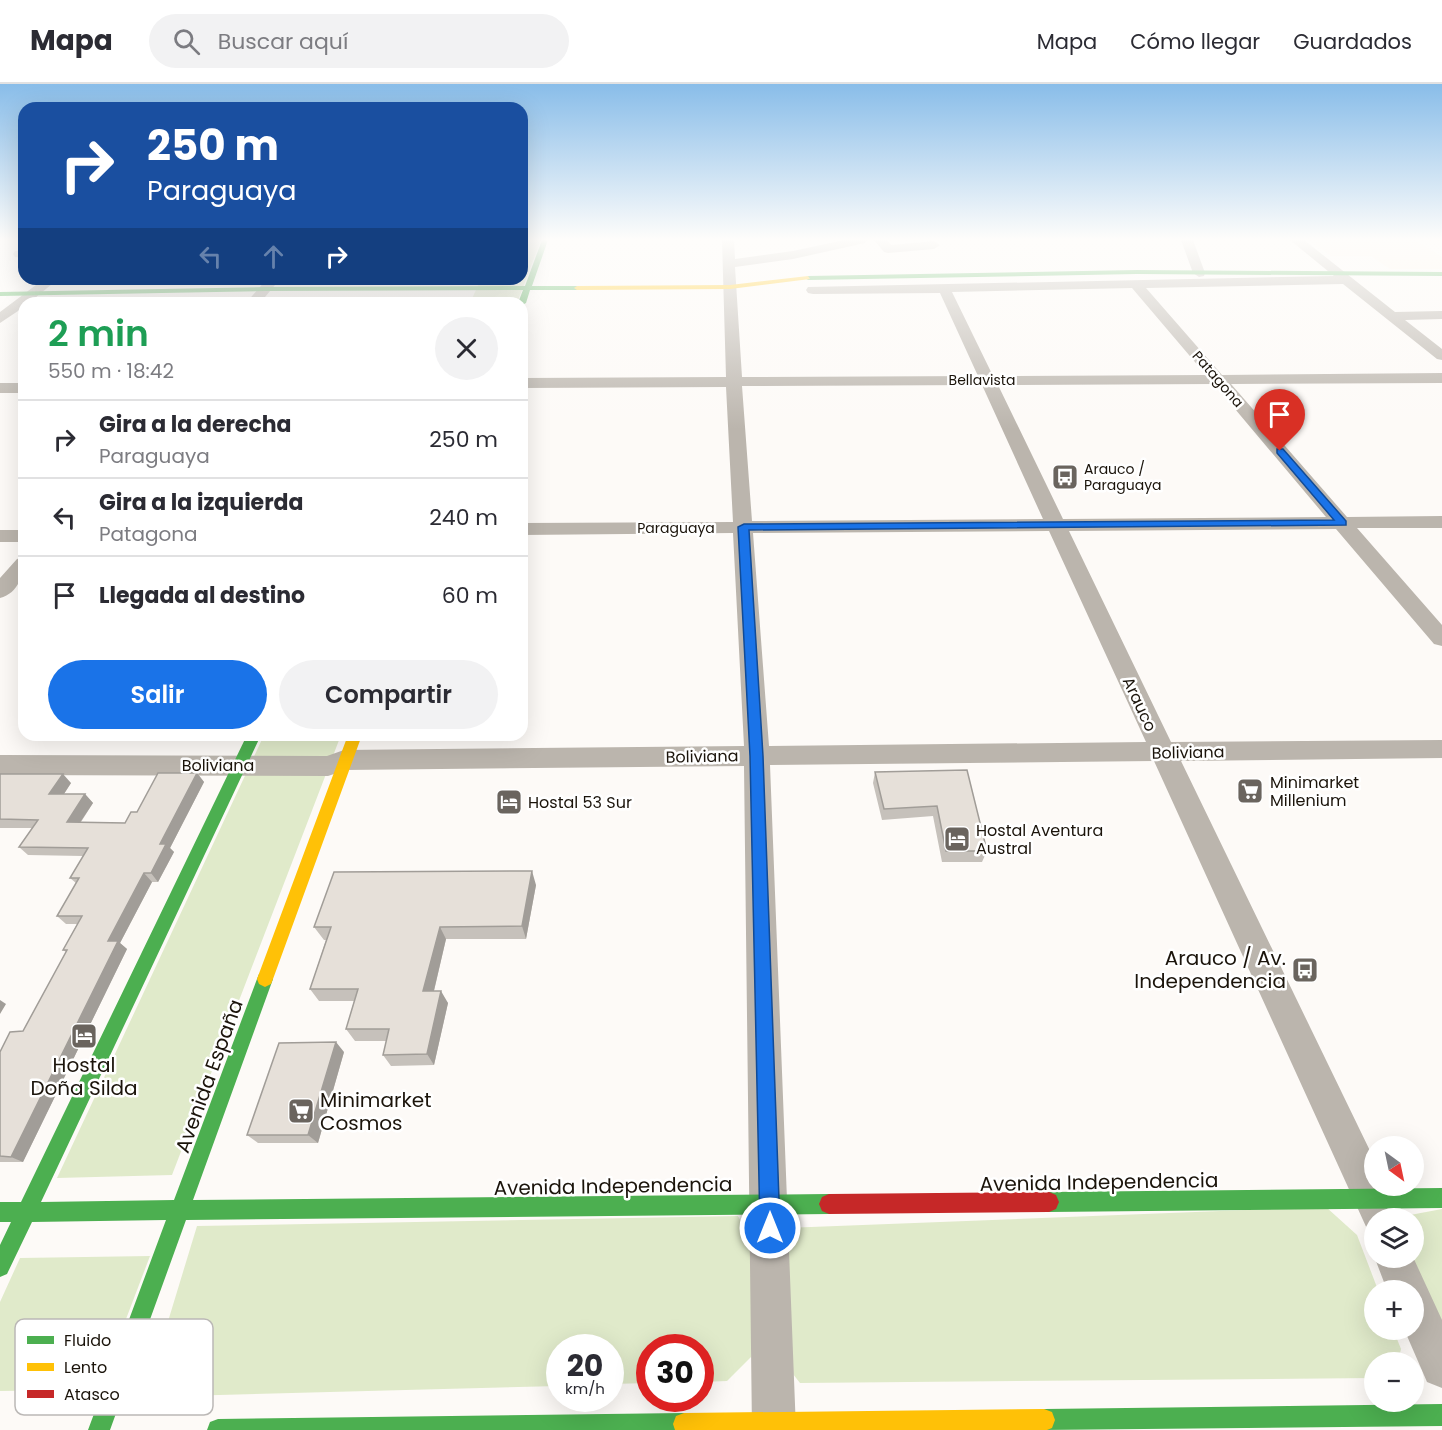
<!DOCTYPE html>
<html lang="es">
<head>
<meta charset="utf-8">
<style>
	:root { --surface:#fff; --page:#f2f2f3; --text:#2b2b33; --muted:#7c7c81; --line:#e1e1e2; --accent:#1a73e8 }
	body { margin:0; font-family:Poppins,sans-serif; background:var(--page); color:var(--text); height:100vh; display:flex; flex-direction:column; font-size:22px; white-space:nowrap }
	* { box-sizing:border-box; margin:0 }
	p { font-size:20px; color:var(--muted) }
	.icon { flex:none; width:33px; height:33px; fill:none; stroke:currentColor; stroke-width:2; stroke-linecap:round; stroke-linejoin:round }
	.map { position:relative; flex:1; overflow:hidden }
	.sheet { position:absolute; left:18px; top:213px; width:510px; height:444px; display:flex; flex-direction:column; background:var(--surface); border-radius:18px; box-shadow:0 6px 24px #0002 }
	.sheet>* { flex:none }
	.banner { position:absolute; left:18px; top:18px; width:510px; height:183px; border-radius:18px; box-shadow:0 6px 24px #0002; background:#1a4fa0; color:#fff; overflow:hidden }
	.needle { width:39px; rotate:147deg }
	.buttons { position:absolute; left:1364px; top:1052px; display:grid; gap:12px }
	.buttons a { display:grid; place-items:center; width:60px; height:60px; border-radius:50%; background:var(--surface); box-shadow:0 6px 24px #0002; font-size:30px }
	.speed { position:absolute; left:546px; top:1250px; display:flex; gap:12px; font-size:30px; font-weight:700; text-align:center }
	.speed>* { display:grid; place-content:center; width:78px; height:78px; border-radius:50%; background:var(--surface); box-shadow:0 6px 24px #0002; line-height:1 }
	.speed small { font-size:15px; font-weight:400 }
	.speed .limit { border:9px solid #d22; background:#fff; color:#111 }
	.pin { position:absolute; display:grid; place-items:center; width:51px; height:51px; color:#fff; margin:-62px -26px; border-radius:50% 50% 50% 0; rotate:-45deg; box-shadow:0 0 6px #0007 }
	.pin .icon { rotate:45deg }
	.me { position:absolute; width:66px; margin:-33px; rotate:0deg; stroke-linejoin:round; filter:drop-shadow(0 0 4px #0008) }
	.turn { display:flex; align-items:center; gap:21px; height:126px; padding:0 30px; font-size:27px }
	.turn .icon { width:78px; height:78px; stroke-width:2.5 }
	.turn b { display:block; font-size:42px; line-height:51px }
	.lanes { display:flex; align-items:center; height:57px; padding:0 30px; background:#0003; justify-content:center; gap:30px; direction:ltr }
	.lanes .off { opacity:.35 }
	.round { display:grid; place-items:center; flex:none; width:63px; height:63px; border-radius:32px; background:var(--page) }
	.overview { display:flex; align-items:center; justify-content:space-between; height:102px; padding:0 30px }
	h1 { font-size:36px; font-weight:600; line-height:45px; color:#1e9e55 }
	.primary-button { display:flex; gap:12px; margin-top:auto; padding:12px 30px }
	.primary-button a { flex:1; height:69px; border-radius:36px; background:var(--accent); color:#fff; font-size:24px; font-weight:600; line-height:69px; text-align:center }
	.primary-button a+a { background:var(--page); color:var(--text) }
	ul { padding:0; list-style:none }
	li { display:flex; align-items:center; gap:18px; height:78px; padding:0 30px; border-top:2px solid var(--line) }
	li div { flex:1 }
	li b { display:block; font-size:22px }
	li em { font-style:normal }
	header { display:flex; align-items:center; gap:36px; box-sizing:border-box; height:84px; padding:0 30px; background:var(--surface); border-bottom:2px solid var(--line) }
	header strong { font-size:28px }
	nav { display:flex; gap:33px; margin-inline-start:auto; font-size:21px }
	.search { width:420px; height:54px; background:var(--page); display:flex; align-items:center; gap:15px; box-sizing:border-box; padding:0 21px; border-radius:33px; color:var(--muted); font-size:22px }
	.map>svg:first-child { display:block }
	.built { fill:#fef3e8 }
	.green { fill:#e0eaca }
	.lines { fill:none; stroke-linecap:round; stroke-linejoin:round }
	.street { fill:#bbb5ad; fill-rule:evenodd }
	.fast { fill:#4caf50; fill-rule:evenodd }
	.slow { fill:#ffc107; fill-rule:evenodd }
	.jam { fill:#c62828; fill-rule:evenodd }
	.wall { fill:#c6c1bb }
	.shaded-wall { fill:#a19d98 }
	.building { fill:#e6e0d9; stroke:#a19d98; stroke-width:1.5 }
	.route { fill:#1a73e8; stroke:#114b97; stroke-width:1.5 }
	.labels { text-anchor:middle; stroke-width:5; stroke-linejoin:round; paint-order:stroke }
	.far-street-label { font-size:14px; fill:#1b140b; stroke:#fff }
	.far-poi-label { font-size:14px; fill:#1b140b; stroke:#fff; text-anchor:start }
	.street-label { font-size:16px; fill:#1b140b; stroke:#fff }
	.poi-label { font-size:16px; fill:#1b140b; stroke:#fff; text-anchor:start }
	.near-poi-label { font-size:20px; fill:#1b140b; stroke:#fff; text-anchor:end }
	.near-street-label { font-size:20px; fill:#1b140b; stroke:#fff }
	.key { fill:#fff; stroke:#bbb8b6; stroke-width:1.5 }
	.key-label { font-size:16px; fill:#1b140b }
</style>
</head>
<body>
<header>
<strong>Mapa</strong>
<div class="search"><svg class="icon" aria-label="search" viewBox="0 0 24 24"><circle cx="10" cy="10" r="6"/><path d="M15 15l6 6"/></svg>Buscar aquí</div>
<nav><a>Mapa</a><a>Cómo llegar</a><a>Guardados</a></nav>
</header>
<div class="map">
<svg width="1442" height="1346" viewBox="0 0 1442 1346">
	<rect width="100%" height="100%" fill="#fdfaf7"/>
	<!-- built -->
	<path class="built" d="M 1309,156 L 1415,156 L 1442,173 L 1442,185 L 1390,185 L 1371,172 L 1331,172 Z"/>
	<!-- green -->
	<path class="green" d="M 522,156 L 541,156 L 517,219 L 470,219 L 481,195 L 522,195 Z
		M 264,651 L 341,651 L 172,1091 L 57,1094 Z
		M 1326,1123 L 1357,1151 L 1378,1206 L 1374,1206 L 1374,1245 L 1393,1245 L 1401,1265 L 1398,1278 L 1374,1278 L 1374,1294 L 800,1299 L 782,1276 L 785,1144 Z
		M 1442,1125 L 1442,1259 L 1413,1173 L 1413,1134 L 1394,1134 Z
		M 738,1132 L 752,1158 L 751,1273 L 727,1297 L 701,1298 L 700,1263 L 650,1263 L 649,1299 L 611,1300 L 610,1263 L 560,1263 L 559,1302 L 145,1313 L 197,1142 Z
		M 150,1172 L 99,1306 L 0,1307 L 0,1218 L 20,1174 Z"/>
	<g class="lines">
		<!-- street -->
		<path class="street" d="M 722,156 L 734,156 L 735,175 L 793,167 L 844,156 L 867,156 L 865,159 L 793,175 L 735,183 L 742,293 L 978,292 L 940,209 L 813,210 L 808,209 L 806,206 L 808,203 L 1334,192 L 1290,156 L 1304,156 L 1395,228 L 1442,227 L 1442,235 L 1405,236 L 1442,265 L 1442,276 L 1437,275 L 1343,200 L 1146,204 L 1222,291 L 1442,289 L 1442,299 L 1231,300 L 1347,433 L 1442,432 L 1442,444 L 1357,444 L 1442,541 L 1442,562 L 1434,560 L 1336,445 L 1069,447 L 1171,658 L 1442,656 L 1442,674 L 1181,677 L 1374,1075 L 1374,1101 L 1387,1101 L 1400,1134 L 1374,1134 L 1374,1150 L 1368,1147 L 1154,677 L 770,681 L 796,1346 L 752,1346 L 744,682 L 346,686 L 328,692 L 0,691 L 0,671 L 327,672 L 344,666 L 744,662 L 733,449 L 522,451 L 522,439 L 733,438 L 726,303 L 522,304 L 522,294 L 726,293 ZM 1132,204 L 1206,291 L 993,292 L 952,208 ZM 1214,300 L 1326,433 L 1063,435 L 998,301 ZM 982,301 L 1043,435 L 752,437 L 742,302 ZM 1049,447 L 1146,658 L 769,662 L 753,449 Z
			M 874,156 L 887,156 L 891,161 L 934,157 L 940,161 L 934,165 L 888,169 L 884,168 Z
			M 1181,156 L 1193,156 L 1205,189 L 1204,192 L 1199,193 L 1193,189 Z
			M 24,166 L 24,174 L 15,173 L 13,170 L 15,167 Z
			M 44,195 L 58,195 L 29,219 L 24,219 L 24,223 L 0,239 L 0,228 Z
			M 267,195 L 280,195 L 260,219 L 246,219 Z
			M 0,299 L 24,299 L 24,309 L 0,309 Z
			M 0,446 L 24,446 L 24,458 L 0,458 Z
			M 24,473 C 24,490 19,509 0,514 L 0,494 L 17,475 Z
			M 1374,1172 L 1413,1173 L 1442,1236 L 1442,1304 L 1427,1298 L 1404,1245 L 1413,1245 L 1413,1206 L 1387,1206 Z"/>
		<!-- fast -->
		<path class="fast" d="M 542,156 L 548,156 L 532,202 L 577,202 L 580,204 L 577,206 L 530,206 L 526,219 L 522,221 L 522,219 L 518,219 L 523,206 L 266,207 L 0,212 L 0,208 L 266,203 L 525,202 Z
			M 1137,186 L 1442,188 L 1442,192 L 1137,190 L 808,196 L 805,194 L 808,192 Z
			M 247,651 L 261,651 L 41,1118 L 174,1116 L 257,895 L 259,890 L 265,887 L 271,890 L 273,895 L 193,1116 L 829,1110 L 836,1113 L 839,1120 L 836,1127 L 829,1130 L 186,1136 L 110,1346 L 88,1346 L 166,1136 L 32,1138 L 7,1190 L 0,1193 L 0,1161 L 11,1138 L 0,1138 L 0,1118 L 21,1118 Z
			M 1442,1104 L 1442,1124 L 1049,1128 L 1042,1125 L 1039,1118 L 1042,1111 L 1049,1108 Z
			M 1442,1320 L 1442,1342 L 1041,1346 L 1036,1344 L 1033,1336 L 1036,1328 L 1044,1325 Z
			M 684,1329 L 692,1332 L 695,1340 L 693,1346 L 207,1346 L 210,1338 L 218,1335 Z"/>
		<!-- slow -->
		<path class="slow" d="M 808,192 L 810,195 L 730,205 L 577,206 L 574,204 L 577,202 L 730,201 Z
			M 348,651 L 362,651 L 273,895 L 271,900 L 265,903 L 259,900 L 257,895 Z
			M 1044,1325 L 1052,1328 L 1055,1336 L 1052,1344 L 1047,1346 L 675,1346 L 673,1340 L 676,1332 L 684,1329 Z"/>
		<!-- jam -->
		<path class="jam" d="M 1049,1108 L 1056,1111 L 1059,1118 L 1056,1125 L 1049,1128 L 829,1130 L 822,1127 L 819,1120 L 822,1113 L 829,1110 Z"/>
	</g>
	<!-- wall -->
	<path class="wall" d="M 967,686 L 987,767 L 982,778 L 942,778 L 933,732 L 882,736 L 873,699 L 875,688 Z
		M 197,689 L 204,698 L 170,764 L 174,768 L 158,798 L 152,798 L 120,859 L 127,865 L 23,1078 L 0,1078 L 0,968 L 23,947 L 66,868 L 63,866 L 77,840 L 66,840 L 57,832 L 76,799 L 70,794 L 83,772 L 28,771 L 19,763 L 32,744 L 0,744 L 0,690 L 71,699 L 64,710 L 85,710 L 93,719 L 81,738 L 125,739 L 137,728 Z
		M 536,801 L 526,855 L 446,855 L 434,907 L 448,919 L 434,981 L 391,982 L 383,971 L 387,957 L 355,957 L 346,945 L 354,917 L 319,917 L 310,905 L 326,856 L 324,856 L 314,843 Z
		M 344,968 L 318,1059 L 258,1059 L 247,1051 Z"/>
	<!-- shaded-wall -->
	<path class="shaded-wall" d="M 197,689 L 204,698 L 170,764 L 174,768 L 158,798 L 151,789 L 160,760 Z
		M 63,690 L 71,699 L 58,719 L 49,710 Z
		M 85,710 L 93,719 L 75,746 L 67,738 Z
		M 532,787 L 536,801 L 526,855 L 522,842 Z
		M 144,789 L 152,798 L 120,859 L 127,865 L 23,1078 L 11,1073 L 108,857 Z
		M 440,843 L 446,855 L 431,919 L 423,907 Z
		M 441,907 L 448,919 L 434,981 L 427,970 Z
		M 0,916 L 6,920 L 0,930 Z
		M 336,958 L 344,968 L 318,1059 L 308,1051 Z"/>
	<!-- building -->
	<path class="building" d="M 967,686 L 987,767 L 946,767 L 937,722 L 884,725 L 875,688 Z
		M 158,689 L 197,689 L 160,760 L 166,760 L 151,789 L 144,789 L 108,857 L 118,857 L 11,1073 L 0,1072 L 0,968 L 10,948 L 23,947 L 67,866 L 63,866 L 82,832 L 57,832 L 79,794 L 70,794 L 88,764 L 19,763 L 38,736 L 0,735 L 0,690 L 63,690 L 49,710 L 85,710 L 67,738 L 125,739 L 131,728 L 137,728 Z
		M 532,787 L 522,842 L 440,843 L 423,907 L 441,907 L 427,970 L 383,971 L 389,945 L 346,945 L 358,905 L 310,905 L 331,843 L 314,843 L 334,788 Z
		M 336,958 L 308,1051 L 247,1051 L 279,959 Z"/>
	<!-- sky -->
	<linearGradient id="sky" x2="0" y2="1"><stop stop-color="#89bde9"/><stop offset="0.45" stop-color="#fefdfb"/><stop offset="1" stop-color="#fefdfb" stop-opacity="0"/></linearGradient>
	<rect width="1442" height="345" fill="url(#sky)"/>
	<!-- route -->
	<path class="route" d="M 1277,365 L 1283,365 L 1346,437 L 1346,441 L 749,446 L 763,672 L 780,1144 L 777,1151 L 770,1154 L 763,1151 L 760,1144 L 750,672 L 738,443 L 744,440 L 1334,436 L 1277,369 Z"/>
	<!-- icons -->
	<defs>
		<symbol id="bus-square" viewBox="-11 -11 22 22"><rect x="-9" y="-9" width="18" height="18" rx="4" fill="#6a645e" stroke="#fff"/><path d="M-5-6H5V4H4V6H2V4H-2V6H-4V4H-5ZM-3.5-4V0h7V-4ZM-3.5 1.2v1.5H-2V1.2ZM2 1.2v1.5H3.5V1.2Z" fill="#fff"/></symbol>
		<symbol id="supermarket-square" viewBox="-11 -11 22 22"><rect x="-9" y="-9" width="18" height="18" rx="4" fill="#6a645e" stroke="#fff"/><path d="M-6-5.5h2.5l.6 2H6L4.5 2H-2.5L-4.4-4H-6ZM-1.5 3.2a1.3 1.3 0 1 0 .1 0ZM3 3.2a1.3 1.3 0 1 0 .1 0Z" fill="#fff"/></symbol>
		<symbol id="hotel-square" viewBox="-11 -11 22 22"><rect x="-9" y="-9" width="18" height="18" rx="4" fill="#6a645e" stroke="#fff"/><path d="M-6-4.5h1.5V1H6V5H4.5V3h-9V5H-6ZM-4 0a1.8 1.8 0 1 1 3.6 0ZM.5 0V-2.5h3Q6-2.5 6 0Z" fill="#fff"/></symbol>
	</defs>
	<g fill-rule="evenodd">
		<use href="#bus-square" x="1050" y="378" width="30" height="30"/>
		<use href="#supermarket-square" x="1235" y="692" width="30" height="30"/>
		<use href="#hotel-square" x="494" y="703" width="30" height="30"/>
		<use href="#hotel-square" x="942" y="740" width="30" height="30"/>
		<use href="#bus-square" x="1290" y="871" width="30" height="30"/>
		<use href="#hotel-square" x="69" y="937" width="30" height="30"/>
		<use href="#supermarket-square" x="286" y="1012" width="30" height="30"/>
	</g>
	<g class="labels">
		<!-- far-street labels -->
		<g class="far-street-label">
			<text transform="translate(1218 295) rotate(49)" y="5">Patagona</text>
			<text x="982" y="301">Bellavista</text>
			<text x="676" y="449">Paraguaya</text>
		</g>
		<!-- far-poi labels -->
		<g class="far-poi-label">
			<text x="1084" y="390">Arauco /<tspan x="1084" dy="16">Paraguaya</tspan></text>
		</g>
		<!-- street labels -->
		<g class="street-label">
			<text transform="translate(1140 620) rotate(65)" y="6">Arauco</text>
			<text transform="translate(1188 668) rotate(-1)" y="6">Boliviana</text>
			<text transform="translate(702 672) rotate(-1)" y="6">Boliviana</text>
			<text x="218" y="687">Boliviana</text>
		</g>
		<!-- poi labels -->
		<g class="poi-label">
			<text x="1270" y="704">Minimarket<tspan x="1270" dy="18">Millenium</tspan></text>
			<text x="528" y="724">Hostal 53 Sur</text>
			<text x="976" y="752">Hostal Aventura<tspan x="976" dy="18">Austral</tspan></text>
		</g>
		<!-- near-poi labels -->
		<g class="near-poi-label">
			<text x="1286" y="881">Arauco / Av.<tspan x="1286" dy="23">Independencia</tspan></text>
			<text x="84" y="988" text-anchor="middle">Hostal<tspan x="84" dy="23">Doña Silda</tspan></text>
			<text x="320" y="1023" text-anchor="start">Minimarket<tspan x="320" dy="23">Cosmos</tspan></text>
		</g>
		<!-- near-street labels -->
		<g class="near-street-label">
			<text transform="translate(209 992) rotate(-70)" y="7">Avenida España</text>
			<text transform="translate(1099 1098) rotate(-1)" y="7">Avenida Independencia</text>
			<text transform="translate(613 1102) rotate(-1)" y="7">Avenida Independencia</text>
		</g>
	</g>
	<!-- legend -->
	<rect x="15" y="1235" width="198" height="96" rx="9" class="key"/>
	<rect x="27" y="1252" width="27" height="8" fill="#4caf50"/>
	<rect x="27" y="1279" width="27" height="8" fill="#ffc107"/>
	<rect x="27" y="1306" width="27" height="8" fill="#c62828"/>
	<g class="key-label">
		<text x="64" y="1262">Fluido</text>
		<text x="64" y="1289">Lento</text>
		<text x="64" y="1316">Atasco</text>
	</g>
</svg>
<div class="buttons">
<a><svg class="needle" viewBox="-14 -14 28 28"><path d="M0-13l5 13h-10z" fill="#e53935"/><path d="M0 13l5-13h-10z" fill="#7c7c81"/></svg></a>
<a><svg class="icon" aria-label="layers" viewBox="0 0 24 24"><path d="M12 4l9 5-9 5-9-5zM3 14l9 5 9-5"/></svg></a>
<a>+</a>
<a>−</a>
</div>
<div class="speed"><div>20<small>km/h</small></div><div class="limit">30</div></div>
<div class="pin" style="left:1280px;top:367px;background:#d93025"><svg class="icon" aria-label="arrive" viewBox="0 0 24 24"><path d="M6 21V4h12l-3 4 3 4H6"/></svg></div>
<svg class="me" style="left:770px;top:1144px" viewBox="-20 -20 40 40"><circle r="17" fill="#1a73e8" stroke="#fff" stroke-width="3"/><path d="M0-11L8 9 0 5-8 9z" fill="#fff"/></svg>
<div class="banner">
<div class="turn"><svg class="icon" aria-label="right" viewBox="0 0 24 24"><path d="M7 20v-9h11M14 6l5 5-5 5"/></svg><div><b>250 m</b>Paraguaya</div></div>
<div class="lanes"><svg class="icon off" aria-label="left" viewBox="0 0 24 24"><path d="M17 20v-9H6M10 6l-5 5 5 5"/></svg><svg class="icon off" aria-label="ahead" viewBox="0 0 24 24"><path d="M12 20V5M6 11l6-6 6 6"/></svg><svg class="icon" aria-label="right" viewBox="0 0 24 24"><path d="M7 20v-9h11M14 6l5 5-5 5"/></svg></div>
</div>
<section class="sheet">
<div class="overview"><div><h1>2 min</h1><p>550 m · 18:42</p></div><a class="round"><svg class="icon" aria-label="close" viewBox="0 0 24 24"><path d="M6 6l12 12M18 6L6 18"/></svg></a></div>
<ul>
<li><svg class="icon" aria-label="right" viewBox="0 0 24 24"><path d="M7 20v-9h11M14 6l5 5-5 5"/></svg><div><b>Gira a la derecha</b><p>Paraguaya</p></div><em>250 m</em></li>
<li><svg class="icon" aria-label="left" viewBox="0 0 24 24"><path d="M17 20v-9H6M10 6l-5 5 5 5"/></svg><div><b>Gira a la izquierda</b><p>Patagona</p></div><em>240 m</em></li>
<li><svg class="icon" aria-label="arrive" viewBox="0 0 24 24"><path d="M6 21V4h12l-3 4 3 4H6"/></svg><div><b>Llegada al destino</b></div><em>60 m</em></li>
</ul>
<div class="primary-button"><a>Salir</a><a>Compartir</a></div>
</section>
</div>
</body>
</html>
